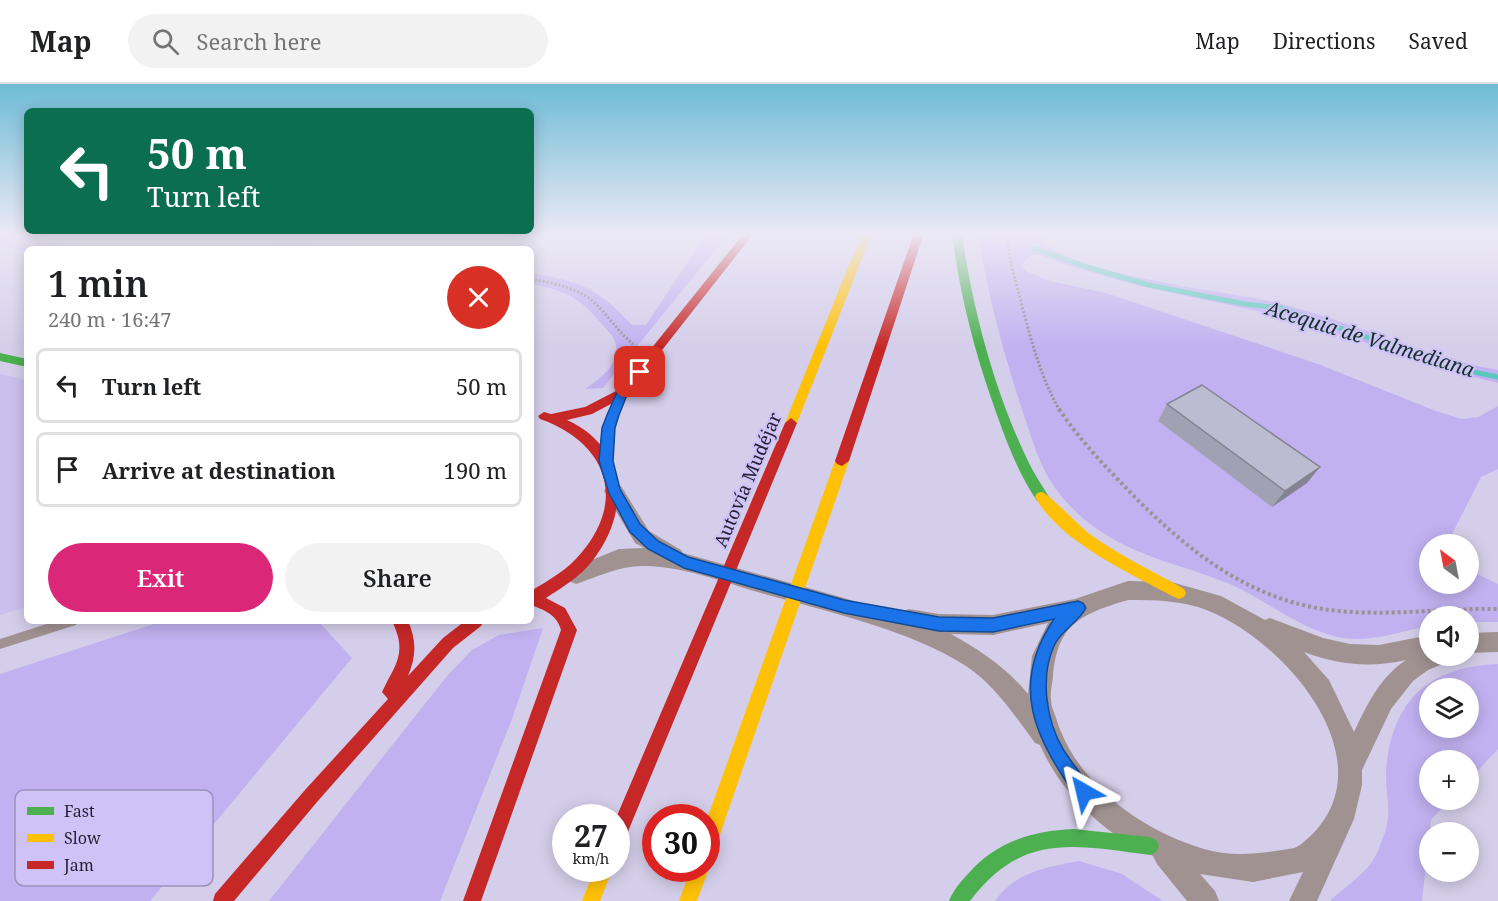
<!DOCTYPE html>
<html lang="en">
<head>
<meta charset="utf-8">
<style>
	:root { --surface:#fff; --page:#f2f2f2; --text:#202124; --muted:#757577; --line:#e0e0e0; --accent:#db2777 }
	body { margin:0; font-family:"Noto Serif",serif; background:var(--page); color:var(--text); height:100vh; display:flex; flex-direction:column; font-size:22px; white-space:nowrap }
	* { box-sizing:border-box; margin:0 }
	p { font-size:20px; color:var(--muted) }
	.icon { flex:none; width:33px; height:33px; fill:none; stroke:currentColor; stroke-width:2; stroke-linecap:round; stroke-linejoin:round }
	.map { position:relative; flex:1; overflow:hidden }
	.side { position:absolute; left:24px; top:162px; width:510px; height:378px; display:flex; flex-direction:column; background:var(--surface); border-radius:9px; box-shadow:0 3px 15px #0003 }
	.side>* { flex:none }
	.hud { position:absolute; left:24px; top:24px; width:510px; height:126px; border-radius:9px; box-shadow:0 3px 15px #0003; background:#0b6e4f; color:#fff; overflow:hidden }
	.needle { width:39px; rotate:328deg }
	.buttons { position:absolute; left:1419px; top:450px; display:grid; gap:12px }
	.buttons a { display:grid; place-items:center; width:60px; height:60px; border-radius:50%; background:var(--surface); box-shadow:0 3px 15px #0003; font-size:30px }
	.speed { position:absolute; left:552px; top:720px; display:flex; gap:12px; font-size:30px; font-weight:700; text-align:center }
	.speed>* { display:grid; place-content:center; width:78px; height:78px; border-radius:50%; background:var(--surface); box-shadow:0 3px 15px #0003; line-height:1 }
	.speed small { font-size:15px; font-weight:400 }
	.speed .limit { border:9px solid #d22; background:#fff; color:#111 }
	.pin { position:absolute; display:grid; place-items:center; width:51px; height:51px; color:#fff; margin:-26px; border-radius:12px; box-shadow:0 3px 9px #0006 }
	.me { position:absolute; width:66px; margin:-33px; rotate:323deg; stroke-linejoin:round; filter:drop-shadow(0 0 4px #0008) }
	.turn { display:flex; align-items:center; gap:21px; height:126px; padding:0 24px; font-size:27px }
	.turn .icon { width:78px; height:78px; stroke-width:2.5 }
	.turn b { display:block; font-size:42px; line-height:51px }
	.round { display:grid; place-items:center; flex:none; width:63px; height:63px; border-radius:32px; background:var(--page) }
	.summary { display:flex; align-items:center; justify-content:space-between; height:102px; padding:0 24px }
	h1 { font-size:36px; font-weight:600; line-height:45px }
	.action { display:flex; gap:12px; margin-top:auto; padding:12px 24px }
	.action a { flex:1; height:69px; border-radius:36px; background:var(--accent); color:#fff; font-size:24px; font-weight:600; line-height:69px; text-align:center }
	.action a+a { background:var(--page); color:var(--text) }
	ul { padding:0; list-style:none }
	li { display:flex; align-items:center; gap:18px; height:75px; margin:0 12px 9px; padding:0 12px; border:3px solid var(--line); border-radius:9px }
	li div { flex:1 }
	li b { display:block; font-size:22px }
	li em { font-style:normal }
	header { display:flex; align-items:center; gap:36px; box-sizing:border-box; height:84px; padding:0 30px; background:var(--surface); border-bottom:2px solid var(--line) }
	header strong { font-size:28px }
	nav { display:flex; gap:33px; margin-inline-start:auto; font-size:21px }
	.search { width:420px; height:54px; background:var(--page); display:flex; align-items:center; gap:15px; box-sizing:border-box; padding:0 21px; border-radius:33px; color:var(--muted); font-size:22px }
	.map>svg:first-child { display:block }
	.built { fill:#cac0ed }
	.green { fill:#c1b1f0; fill-rule:evenodd }
	.lines { fill:none; stroke-linecap:round; stroke-linejoin:round }
	.stream { stroke:#58c9bc; stroke-width:5 }
	.path-far1 { stroke:#9d9196; stroke-width:3; stroke-dasharray:2 2; stroke-linecap:butt }
	.path { stroke:#9d9196; stroke-width:4; stroke-dasharray:3 3; stroke-linecap:butt }
	.lane { fill:#a19292; fill-rule:evenodd }
	.street { fill:#a19292; fill-rule:evenodd }
	.fast { fill:#4caf50; fill-rule:evenodd }
	.slow { fill:#ffc107; fill-rule:evenodd }
	.jam { fill:#c62828; fill-rule:evenodd }
	.wall { fill:#a2a1b4 }
	.shaded-wall { fill:#848392 }
	.building { fill:#bcbbd1; stroke:#848392; stroke-width:1.5 }
	.route { fill:#1a73e8; stroke:#114b97; stroke-width:1.5 }
	.labels { text-anchor:middle; stroke-width:4.5; stroke-linejoin:round; paint-order:stroke }
	.street-label { font-size:18px; fill:#241f32; stroke:#cec2f6 }
	.water-label { font-size:20px; font-style:italic; fill:#113028; stroke:#cec2f6 }
	.key { fill:#cec2f6; stroke:#9b91bb; stroke-width:1.5 }
	.key-label { font-size:16px; fill:#241f32 }
</style>
</head>
<body>
<header>
<strong>Map</strong>
<div class="search"><svg class="icon" aria-label="search" viewBox="0 0 24 24"><circle cx="10" cy="10" r="6"/><path d="M15 15l6 6"/></svg>Search here</div>
<nav><a>Map</a><a>Directions</a><a>Saved</a></nav>
</header>
<div class="map">
<svg width="1498" height="817" viewBox="0 0 1498 817">
	<rect width="100%" height="100%" fill="#d4ceea"/>
	<!-- built -->
	<path class="built" d="M 0,290 L 27,296 L 27,523 L 0,531 Z"/>
	<!-- green -->
	<path class="green" d="M 0,149 C 54,162 108,166 164,165 C 234,163 305,156 375,165 L 27,165 L 27,168 L 0,162 Z
		M 707,149 L 729,149 L 603,304 L 585,305 C 603,293 625,276 613,253 C 585,220 576,208 531,200 L 531,189 C 583,198 596,203 632,241 L 646,241 Z
		M 978,149 L 1038,149 C 1049,178 1138,193 1167,199 C 1208,208 1252,211 1293,223 C 1362,242 1427,274 1498,286 L 1498,299 L 1436,283 L 1299,236 L 1140,202 L 1072,183 L 1039,171 L 1031,171 L 1023,179 L 1023,183 L 1028,188 L 1050,197 L 1106,209 L 1318,280 L 1436,327 L 1462,335 L 1478,333 L 1498,322 L 1498,385 L 1481,393 L 1447,460 L 1430,460 L 1430,500 L 1468,500 L 1469,486 L 1498,500 L 1498,538 L 1469,538 L 1468,532 L 1430,532 L 1429,542 C 1407,546 1381,555 1358,555 C 1311,555 1271,518 1230,500 C 1178,479 1131,473 1085,436 C 1073,426 1058,410 1050,396 C 1037,375 1031,351 1023,329 C 1004,270 987,210 978,149 Z
		M 163,537 L 318,537 L 352,574 L 150,817 L 0,817 L 0,590 Z
		M 543,544 L 512,635 L 440,817 L 269,817 L 447,592 L 472,566 L 499,551 Z
		M 1498,580 L 1498,665 L 1469,696 L 1468,676 L 1430,676 L 1430,716 L 1450,716 L 1431,736 L 1422,817 L 1330,817 C 1341,806 1366,789 1373,776 C 1378,769 1381,759 1384,751 C 1393,727 1385,710 1386,687 C 1391,618 1428,582 1498,580 ZM 1468,604 L 1468,644 L 1430,644 L 1430,604 Z
		M 1079,777 L 1122,790 L 1163,817 L 995,817 C 1015,788 1047,783 1079,777 Z"/>
	<g class="lines">
		<!-- stream -->
		<path class="stream" d="M 1034,164 L 1087,183 L 1149,201 L 1245,220 L 1282,224 L 1459,285 L 1498,293"/>
		<!-- path-far1 -->
		<path class="path-far1" d="M 1007,149 C 1008,174 1016,198 1022,222 C 1032,259 1041,294 1060,327
			M 0,155 L 44,165
			M 531,195 C 554,199 580,204 597,221 C 610,234 619,249 633,260"/>
		<!-- path -->
		<path class="path" d="M 1059,325 C 1079,355 1103,380 1127,405 C 1186,466 1251,519 1339,527 C 1392,532 1445,524 1498,525"/>
		<!-- lane -->
		<path class="lane" d="M 56,537 L 78,537 L 76,541 L 0,565 L 0,555 Z"/>
		<!-- street -->
		<path class="street" d="M 614,399 L 621,402 L 649,447 L 681,466 L 683,469 L 844,514 L 899,532 L 901,528 L 909,525 L 939,530 L 993,531 L 1075,515 L 1128,497 L 1171,498 L 1221,512 L 1265,536 L 1270,534 L 1323,554 L 1350,560 L 1379,561 L 1430,551 L 1430,572 L 1448,572 L 1445,579 L 1428,586 L 1413,597 L 1391,625 L 1362,686 L 1362,701 L 1354,735 L 1317,817 L 1289,817 L 1303,788 L 1253,798 L 1200,790 L 1215,807 L 1219,817 L 1187,817 L 1157,780 L 1153,772 C 1106,752 1060,708 1040,661 L 1035,659 C 1015,632 995,601 966,582 C 910,546 825,527 761,509 C 723,498 685,483 646,482 C 620,481 600,492 576,500 L 569,497 L 565,491 L 569,485 L 619,465 L 644,464 L 635,459 L 604,407 L 607,402 ZM 1128,516 C 1155,516 1182,516 1209,527 C 1290,560 1396,687 1300,761 L 1294,764 C 1264,769 1234,774 1204,765 C 1140,746 1076,699 1056,634 C 1054,628 1051,622 1051,616 C 1050,609 1052,601 1053,593 C 1057,540 1081,530 1128,516 ZM 1048,539 L 1032,572 L 1028,610 C 1007,584 980,566 951,550 L 993,551 ZM 1304,568 C 1339,581 1370,584 1406,576 C 1380,593 1367,621 1354,648 L 1329,596 Z
			M 1498,548 L 1498,568 L 1468,569 L 1468,549 Z"/>
		<!-- fast -->
		<path class="fast" d="M 952,149 L 962,149 C 972,224 995,309 1028,377 C 1034,390 1042,401 1049,413 L 1047,417 L 1037,417 C 1015,384 1003,348 990,311 C 972,258 959,205 952,149 Z
			M 0,269 L 27,275 L 27,283 L 0,277 Z
			M 1073,745 L 1150,753 L 1156,756 L 1159,762 L 1156,768 L 1150,771 C 1074,761 1022,748 970,817 L 949,817 C 953,807 960,798 968,790 C 995,758 1032,747 1073,745 Z"/>
		<!-- slow -->
		<path class="slow" d="M 862,149 L 872,149 L 797,339 L 791,344 L 787,342 L 785,339 Z
			M 842,372 L 849,377 L 715,765 L 712,771 L 706,774 L 706,738 L 835,377 Z
			M 1042,408 C 1049,410 1080,443 1091,451 C 1120,472 1153,487 1184,505 L 1186,509 L 1184,513 L 1179,515 L 1174,513 C 1130,489 1061,459 1035,413 L 1037,409 Z
			M 706,777 L 709,784 L 697,817 L 679,817 L 691,784 L 706,784 Z
			M 595,784 L 613,784 L 600,817 L 582,817 Z"/>
		<!-- jam -->
		<path class="jam" d="M 744,149 L 754,149 L 626,312 L 592,330 L 567,336 C 627,363 631,427 593,476 C 581,492 563,503 546,514 L 565,524 L 577,546 L 481,817 L 463,817 L 561,546 C 557,531 545,526 531,521 L 531,507 C 549,496 569,485 582,468 C 628,413 604,357 540,335 L 538,332 L 544,328 L 551,330 L 585,323 L 618,306 Z
			M 914,149 L 924,149 L 849,377 L 842,382 L 837,380 L 835,377 Z
			M 791,334 L 797,339 L 622,762 L 616,765 L 616,734 L 785,339 Z
			M 392,537 L 408,537 C 417,557 416,573 408,592 L 443,554 L 465,537 L 484,537 L 481,542 L 453,564 L 317,718 L 234,817 L 213,817 L 215,810 L 305,706 L 388,615 L 382,608 C 395,580 408,570 392,537 Z"/>
	</g>
	<!-- wall -->
	<path class="wall" d="M 1167,320 L 1307,399 L 1272,423 L 1158,337 Z"/>
	<!-- shaded-wall -->
	<path class="shaded-wall" d="M 1320,383 L 1307,399 L 1272,423 L 1285,407 Z"/>
	<!-- building -->
	<path class="building" d="M 1202,301 L 1320,383 L 1285,407 L 1167,320 Z"/>
	<!-- sky -->
	<linearGradient id="sky" x2="0" y2="1"><stop stop-color="#6ebcd6"/><stop offset="0.57" stop-color="#ece9f6"/><stop offset="1" stop-color="#ece9f6" stop-opacity="0"/></linearGradient>
	<rect width="1498" height="263" fill="url(#sky)"/>
	<!-- route -->
	<path class="route" d="M 640,284 L 646,288 L 627,311 L 619,331 L 615,344 L 613,377 L 620,405 L 640,440 L 658,457 L 688,473 L 844,516 L 939,533 L 993,534 L 1078,517 L 1083,519 L 1086,524 C 1079,538 1061,546 1054,562 C 1040,593 1046,636 1063,665 C 1071,678 1081,690 1090,702 L 1093,708 L 1090,715 L 1084,717 L 1078,715 C 1036,655 1008,603 1054,535 L 993,548 L 939,547 L 844,529 L 684,484 L 648,465 L 630,448 L 609,409 L 599,377 L 602,344 L 607,331 L 618,306 L 636,285 Z"/>
	<g class="labels">
		<!-- street labels -->
		<g class="street-label">
			<text transform="translate(748 396) rotate(-67)" y="6">Autovía Mudéjar</text>
		</g>
		<!-- water labels -->
		<g class="water-label">
			<text transform="translate(1370 255) rotate(17)" y="7">Acequia de Valmediana</text>
		</g>
	</g>
	<!-- legend -->
	<rect x="15" y="706" width="198" height="96" rx="9" class="key"/>
	<rect x="27" y="723" width="27" height="8" fill="#4caf50"/>
	<rect x="27" y="750" width="27" height="8" fill="#ffc107"/>
	<rect x="27" y="777" width="27" height="8" fill="#c62828"/>
	<g class="key-label">
		<text x="64" y="733">Fast</text>
		<text x="64" y="760">Slow</text>
		<text x="64" y="787">Jam</text>
	</g>
</svg>
<div class="buttons">
<a><svg class="needle" viewBox="-14 -14 28 28"><path d="M0-13l5 13h-10z" fill="#e53935"/><path d="M0 13l5-13h-10z" fill="#757577"/></svg></a>
<a><svg class="icon" aria-label="sound" viewBox="0 0 24 24"><path d="M4 9h4l5-4v14l-5-4H4zM17 9q2 3 0 6"/></svg></a>
<a><svg class="icon" aria-label="layers" viewBox="0 0 24 24"><path d="M12 4l9 5-9 5-9-5zM3 14l9 5 9-5"/></svg></a>
<a>+</a>
<a>−</a>
</div>
<div class="speed"><div>27<small>km/h</small></div><div class="limit">30</div></div>
<div class="pin" style="left:640px;top:288px;background:#d93025"><svg class="icon" aria-label="arrive" viewBox="0 0 24 24"><path d="M6 21V4h12l-3 4 3 4H6"/></svg></div>
<svg class="me" style="left:1084px;top:708px" viewBox="-20 -20 40 40"><path d="M0-17L14 15 0 8-14 15z" fill="#1a73e8" stroke="#fff" stroke-width="4"/></svg>
<div class="hud">
<div class="turn"><svg class="icon" aria-label="left" viewBox="0 0 24 24"><path d="M17 20v-9H6M10 6l-5 5 5 5"/></svg><div><b>50 m</b>Turn left</div></div>
</div>
<section class="side">
<div class="summary"><div><h1>1 min</h1><p>240 m · 16:47</p></div><a class="round" style="background:#d93025;color:#fff"><svg class="icon" aria-label="close" viewBox="0 0 24 24"><path d="M6 6l12 12M18 6L6 18"/></svg></a></div>
<ul>
<li><svg class="icon" aria-label="left" viewBox="0 0 24 24"><path d="M17 20v-9H6M10 6l-5 5 5 5"/></svg><div><b>Turn left</b></div><em>50 m</em></li>
<li><svg class="icon" aria-label="arrive" viewBox="0 0 24 24"><path d="M6 21V4h12l-3 4 3 4H6"/></svg><div><b>Arrive at destination</b></div><em>190 m</em></li>
</ul>
<div class="action"><a>Exit</a><a>Share</a></div>
</section>
</div>
</body>
</html>
